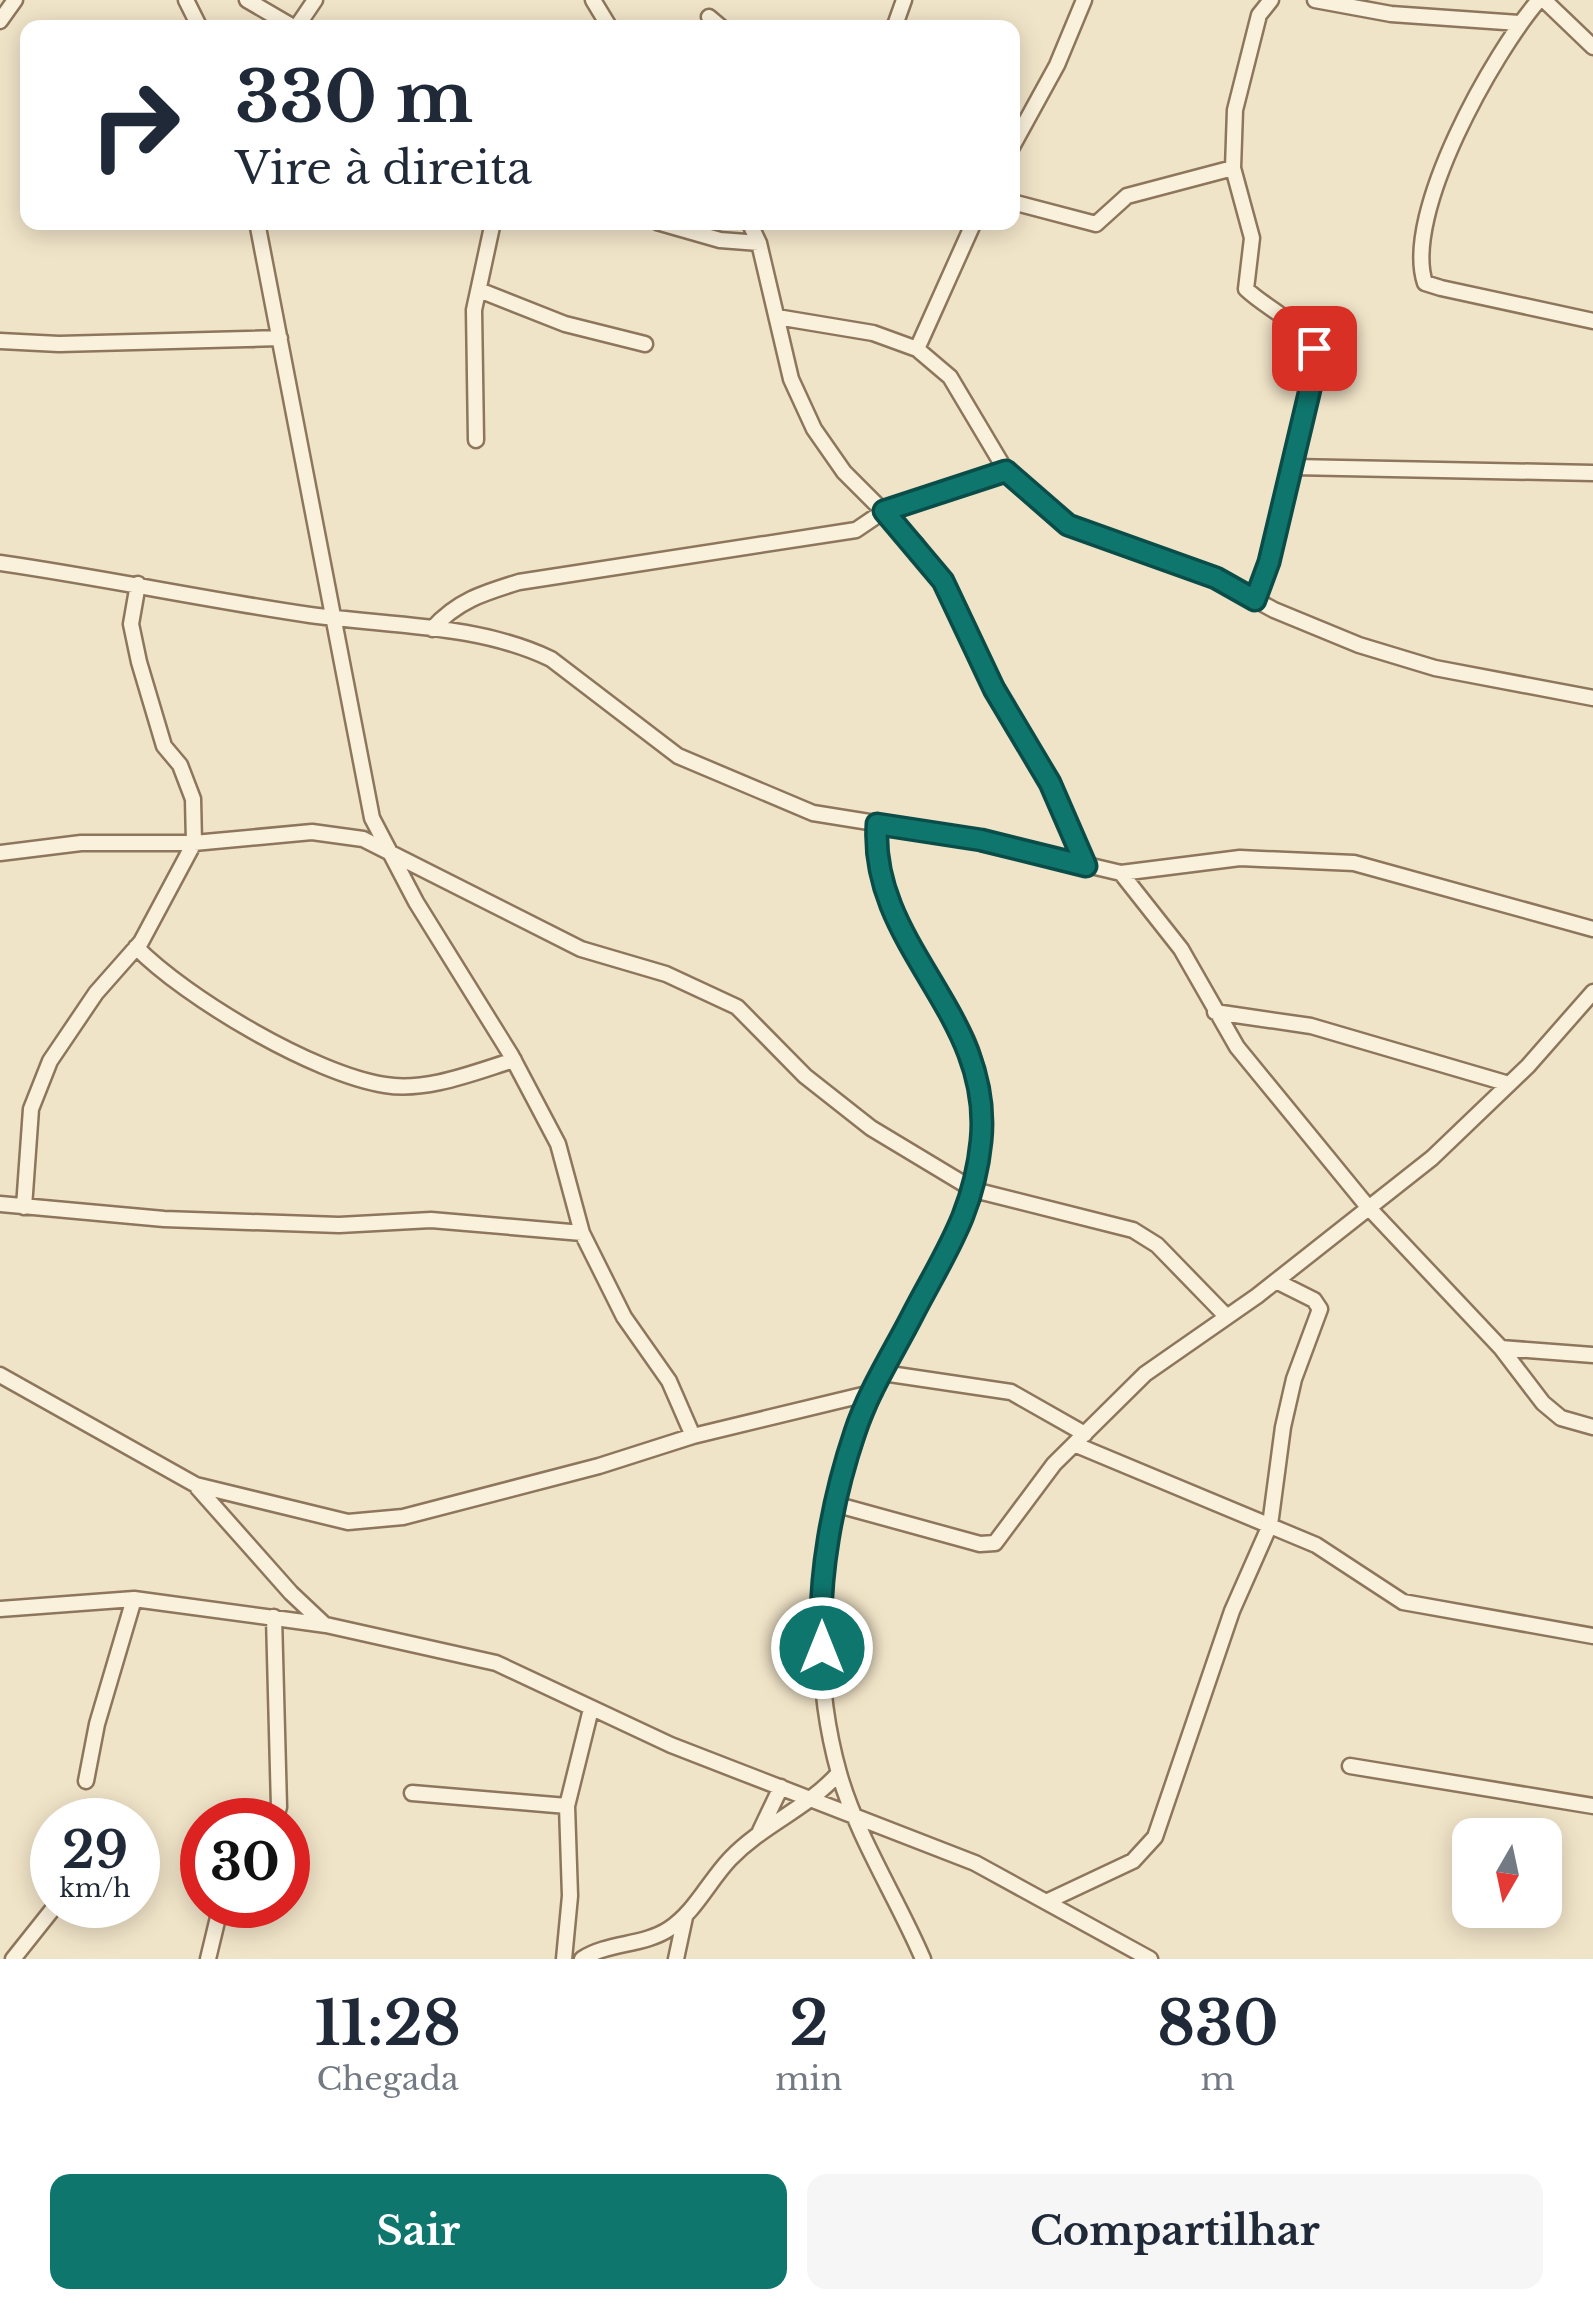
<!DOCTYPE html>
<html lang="pt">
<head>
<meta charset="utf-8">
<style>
	:root { --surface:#fff; --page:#f6f6f7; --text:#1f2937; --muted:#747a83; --accent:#0f766e }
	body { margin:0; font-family:"Libre Baskerville",serif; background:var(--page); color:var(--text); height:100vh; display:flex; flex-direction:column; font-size:38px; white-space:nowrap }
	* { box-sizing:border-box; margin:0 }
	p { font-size:32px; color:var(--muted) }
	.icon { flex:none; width:55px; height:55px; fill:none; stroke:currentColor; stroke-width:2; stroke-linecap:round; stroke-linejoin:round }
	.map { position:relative; height:1959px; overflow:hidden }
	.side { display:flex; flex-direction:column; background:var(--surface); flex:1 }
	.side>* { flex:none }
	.guide { position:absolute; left:20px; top:20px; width:1000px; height:210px; border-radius:20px; box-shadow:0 5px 25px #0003; background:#fff; color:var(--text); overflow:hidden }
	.needle { width:65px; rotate:189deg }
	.fabs { position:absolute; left:1452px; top:1818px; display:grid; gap:20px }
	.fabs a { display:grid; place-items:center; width:110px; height:110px; border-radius:20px; background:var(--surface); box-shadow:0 5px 25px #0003; font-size:50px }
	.speed { position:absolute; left:30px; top:1798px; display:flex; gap:20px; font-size:50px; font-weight:700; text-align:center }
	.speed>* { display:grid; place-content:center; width:130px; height:130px; border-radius:50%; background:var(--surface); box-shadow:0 5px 25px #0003; line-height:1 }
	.speed small { font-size:25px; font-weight:400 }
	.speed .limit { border:15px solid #d22; background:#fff; color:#111 }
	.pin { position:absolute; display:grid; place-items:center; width:85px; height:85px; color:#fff; margin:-42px; border-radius:20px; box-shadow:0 5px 15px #0006 }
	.me { position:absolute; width:110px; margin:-55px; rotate:0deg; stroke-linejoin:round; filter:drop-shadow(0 0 8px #0008) }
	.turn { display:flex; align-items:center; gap:35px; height:210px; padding:0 50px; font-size:45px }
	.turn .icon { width:130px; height:130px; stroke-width:2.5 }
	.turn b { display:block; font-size:70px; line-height:85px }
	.eta { display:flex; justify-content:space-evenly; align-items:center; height:170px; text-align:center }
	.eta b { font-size:60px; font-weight:700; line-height:70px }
	.button { display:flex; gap:20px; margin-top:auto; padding:20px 50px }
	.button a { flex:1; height:115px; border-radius:20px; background:var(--accent); color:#fff; font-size:40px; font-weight:700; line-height:115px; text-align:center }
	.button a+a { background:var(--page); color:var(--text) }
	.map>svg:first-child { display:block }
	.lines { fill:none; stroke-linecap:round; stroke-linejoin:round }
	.street-casing { stroke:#8d765c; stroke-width:19 }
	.street { stroke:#faf1dc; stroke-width:14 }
	.route-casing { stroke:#0a4d48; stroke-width:25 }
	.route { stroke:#0f766e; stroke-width:18 }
</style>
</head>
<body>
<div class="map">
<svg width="1593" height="1959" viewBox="0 0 1593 1959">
	<rect width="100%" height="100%" fill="#f0e4c8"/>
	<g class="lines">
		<defs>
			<path id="street" d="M 186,0 L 200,28
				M 247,0 L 295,28
				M 593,0 L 610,28
				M 1315,0 L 1391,14 L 1519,23
				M 1539,0 C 1494,52 1402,214 1425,283 L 1441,288 L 1593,321
				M 1544,0 L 1593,47
				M 709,17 L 722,28
				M 0,21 L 15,0
				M 296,28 L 315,0
				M 894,28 L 904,0
				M 1012,147 L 1057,65 L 1084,0
				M 1012,202 L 1096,224 L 1127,196 L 1233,168
				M 257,222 L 372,818 L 416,902 L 511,1055 L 558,1144 L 582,1233 L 624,1317 L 669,1381 L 693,1436
				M 657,222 L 720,240 L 759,243
				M 749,222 L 759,243 L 791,379 L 814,429 L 844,472 L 916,544 L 943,581 L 994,689 L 1050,783 L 1086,865
				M 479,290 L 565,324 L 645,344
				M 777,317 L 873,333 L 917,349 L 950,377 L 1006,471 L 1068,525 L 1215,578 L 1274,610 L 1359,645 L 1435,668 L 1593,698
				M 0,341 L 59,344 L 280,338
				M 917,349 L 974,222
				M 476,440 L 474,310 L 493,222
				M 1293,467 L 1593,473
				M 0,563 C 104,578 207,600 310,615 C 389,626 479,624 551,659 L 678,756 L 813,813 L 981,840 L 1121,873 L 1240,858 L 1354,863 L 1593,929
				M 1255,600 L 1269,561 L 1315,364 C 1313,326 1271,313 1246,289 L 1252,238 L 1233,168 L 1235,110 L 1259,15 L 1271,0
				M 432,629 C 457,601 483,593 519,582 L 856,530 L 884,511 L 1006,471
				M 877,824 C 872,908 927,961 962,1030 C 979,1062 983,1097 982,1132 C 979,1218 926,1287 889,1361 C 826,1485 801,1637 839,1773 C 857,1837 897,1898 923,1959
				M 0,853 L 81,843 L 194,843 L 312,832 L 363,839 L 581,949 L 666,974 L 737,1007 L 805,1076 L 871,1128 L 974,1190 L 1133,1230 L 1157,1245 L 1227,1317
				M 1121,873 L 1181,949 L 1237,1047 L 1368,1207 L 1501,1348 L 1543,1403 L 1561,1418 L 1593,1427
				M 136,947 C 186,998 314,1074 385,1085 C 427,1092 475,1072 514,1060
				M 1215,1012 L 1311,1026 L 1509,1084
				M 0,1204 L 164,1219 L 339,1225 L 431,1220 L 582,1233
				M 24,1207 L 31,1109 L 50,1061 L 96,993 L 141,942 L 194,843 L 193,799 L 180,765 L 164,746 L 139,662 L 131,624 L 138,584
				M 1501,1348 L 1593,1355
				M 883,1373 L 1011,1392 L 1085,1434
				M 0,1375 L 196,1485 L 348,1522 L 403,1517 L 599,1466 L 693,1436 L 875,1392
				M 1074,1444 L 1316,1545 L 1403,1602 L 1593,1636
				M 197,1487 L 291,1593 L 325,1625
				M 838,1505 L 980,1544 L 995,1543 L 1054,1464 L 1145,1374 L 1257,1296 L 1432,1158 L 1528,1066 L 1593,992
				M 0,1609 L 134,1599 L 326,1625 L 496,1663 L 671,1745 L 975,1863 L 1150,1959
				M 274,1617 L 279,1807 L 275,1820
				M 1350,1766 L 1593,1806
				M 86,1781 L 97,1724 L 134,1599
				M 412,1793 L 567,1806
				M 760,1831 L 781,1787
				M 1048,1901 L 1133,1861 L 1155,1837 L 1232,1611 L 1270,1525 L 1283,1427 L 1294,1379 L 1320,1309 L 1314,1300 L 1276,1281
				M 13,1959 L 56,1905
				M 208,1959 L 221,1905
				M 564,1959 L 570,1896 L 567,1806 L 591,1709
				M 582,1959 C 608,1942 643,1946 669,1929 C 695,1912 709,1881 730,1859 C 765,1823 804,1811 839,1773
				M 676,1959 L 685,1917"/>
		</defs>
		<!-- street casing -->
		<use href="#street" class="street-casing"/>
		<!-- street -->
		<use href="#street" class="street"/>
	</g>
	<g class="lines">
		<defs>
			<path id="route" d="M 822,1648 C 817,1579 833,1497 855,1432 C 868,1392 893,1353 912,1316 C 944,1254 974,1213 981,1141 C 994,1013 869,947 877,824 L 981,840 L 1086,866 L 1050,783 L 994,689 L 943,581 L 884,511 L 1006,471 L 1068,525 L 1216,578 L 1255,600 L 1269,562 L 1316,364 L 1314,348"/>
		</defs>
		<!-- route casing -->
		<use href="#route" class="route-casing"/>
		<!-- route -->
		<use href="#route" class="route"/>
	</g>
</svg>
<div class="fabs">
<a><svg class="needle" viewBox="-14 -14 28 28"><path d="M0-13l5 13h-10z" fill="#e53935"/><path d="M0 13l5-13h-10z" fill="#747a83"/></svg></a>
</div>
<div class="speed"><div>29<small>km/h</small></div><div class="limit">30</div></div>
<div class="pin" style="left:1314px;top:348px;background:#d93025"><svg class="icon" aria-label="arrive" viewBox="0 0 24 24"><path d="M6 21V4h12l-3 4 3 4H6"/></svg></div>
<svg class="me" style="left:822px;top:1648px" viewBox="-20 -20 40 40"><circle r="17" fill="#0f766e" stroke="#fff" stroke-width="3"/><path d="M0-11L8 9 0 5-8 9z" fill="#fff"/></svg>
<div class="guide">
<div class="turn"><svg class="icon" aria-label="right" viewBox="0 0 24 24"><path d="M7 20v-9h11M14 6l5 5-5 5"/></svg><div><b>330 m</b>Vire à direita</div></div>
</div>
</div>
<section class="side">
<div class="eta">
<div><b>11:28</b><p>Chegada</p></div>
<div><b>2</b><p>min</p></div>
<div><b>830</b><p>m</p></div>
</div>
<div class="button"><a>Sair</a><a>Compartilhar</a></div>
</section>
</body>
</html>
